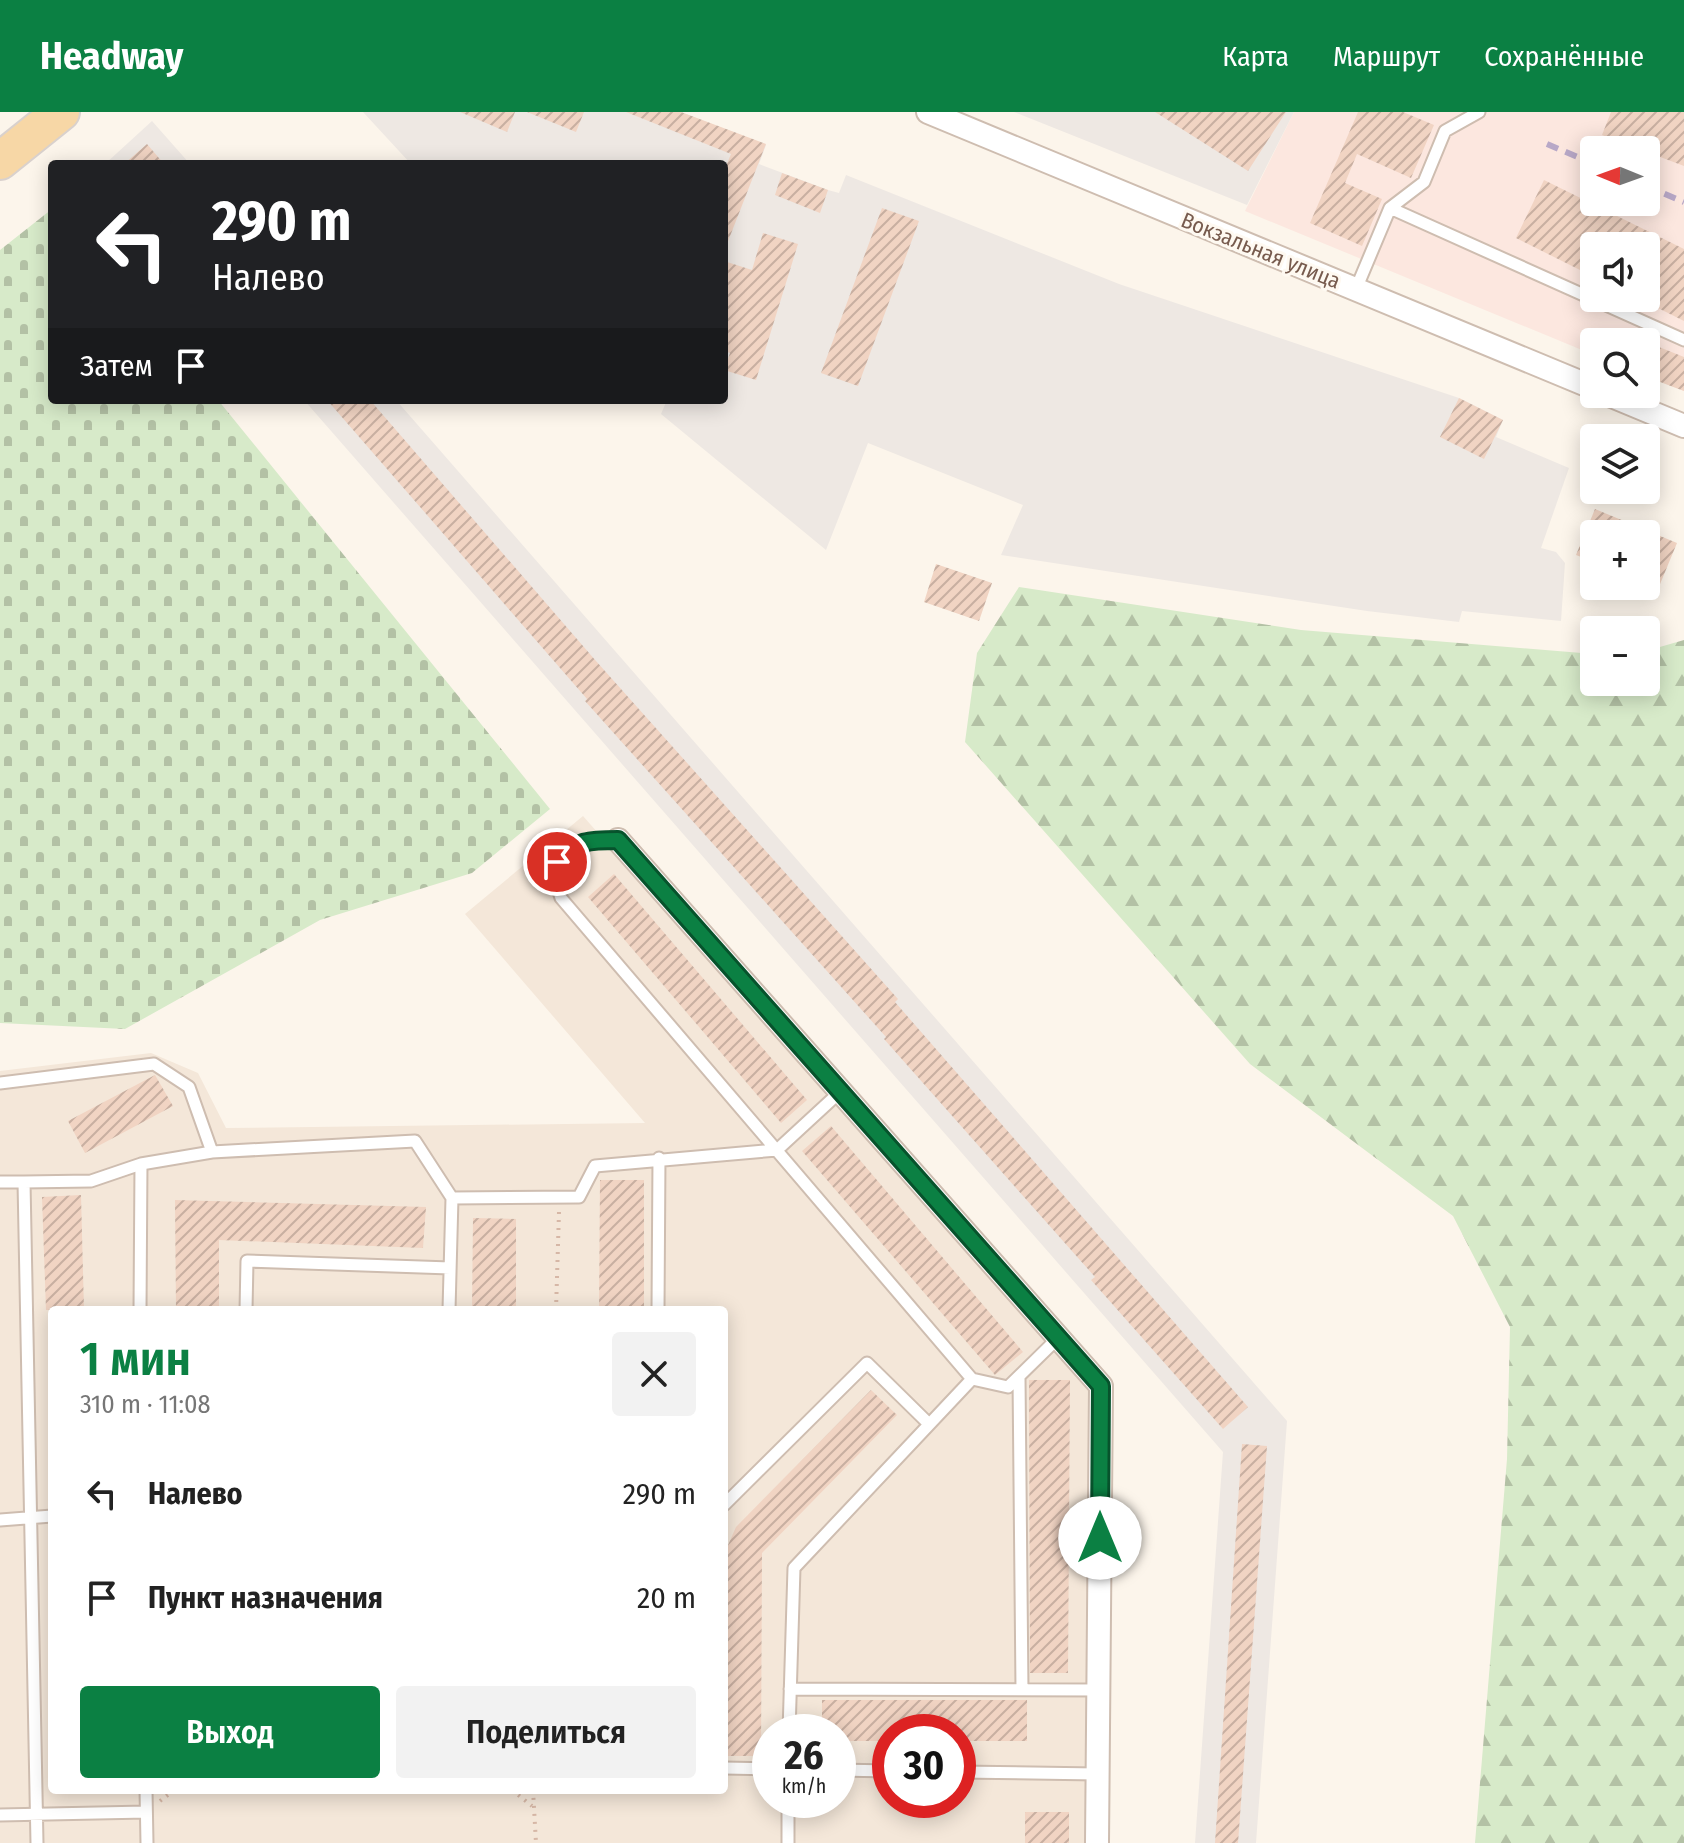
<!DOCTYPE html>
<html lang="ru">
<head>
<meta charset="utf-8">
<style>
	:root { --surface:#fff; --page:#f2f2f2; --text:#222; --muted:#767676; --accent:#0b8043 }
	body { margin:0; font-family:"Fira Sans Condensed",sans-serif; background:var(--page); color:var(--text); height:100vh; display:flex; flex-direction:column; font-size:30px; white-space:nowrap }
	* { box-sizing:border-box; margin:0 }
	p { font-size:26px; color:var(--muted) }
	.icon { flex:none; width:44px; height:44px; fill:none; stroke:currentColor; stroke-width:2; stroke-linecap:round; stroke-linejoin:round }
	.map { position:relative; flex:1; overflow:hidden }
	.drawer { position:absolute; left:48px; top:1194px; width:680px; height:488px; display:flex; flex-direction:column; background:var(--surface); border-radius:8px; box-shadow:0 4px 20px #0003 }
	.drawer>* { flex:none }
	.guide { position:absolute; left:48px; top:48px; width:680px; height:244px; border-radius:8px; box-shadow:0 4px 20px #0003; background:#202124; color:#fff; overflow:hidden }
	.needle { width:52px; rotate:271deg }
	.tools { position:absolute; left:1580px; top:24px; display:grid; gap:16px }
	.tools a { display:grid; place-items:center; width:80px; height:80px; border-radius:8px; background:var(--surface); box-shadow:0 4px 20px #0003; font-size:40px }
	.speed { position:absolute; left:752px; top:1602px; display:flex; gap:16px; font-size:40px; font-weight:700; text-align:center }
	.speed>* { display:grid; place-content:center; width:104px; height:104px; border-radius:50%; background:var(--surface); box-shadow:0 4px 20px #0003; line-height:1 }
	.speed small { font-size:20px; font-weight:400 }
	.speed .limit { border:12px solid #d22; background:#fff; color:#111 }
	.pin { position:absolute; display:grid; place-items:center; width:68px; height:68px; color:#fff; margin:-34px; border:4px solid #fff; border-radius:50%; box-shadow:0 2px 8px #0007 }
	.me { position:absolute; width:88px; margin:-44px; rotate:0deg; stroke-linejoin:round; filter:drop-shadow(0 0 6px #0008) }
	.turn { display:flex; align-items:center; gap:28px; height:168px; padding:0 32px; font-size:36px }
	.turn .icon { width:104px; height:104px; stroke-width:2.5 }
	.turn b { display:block; font-size:56px; line-height:68px }
	.then { display:flex; align-items:center; height:76px; padding:0 32px; background:#0003; gap:16px; font-size:30px }
	.round { display:grid; place-items:center; flex:none; width:84px; height:84px; border-radius:8px; background:var(--page) }
	.summary { display:flex; align-items:center; justify-content:space-between; height:136px; padding:0 32px }
	h1 { font-size:48px; font-weight:600; line-height:60px; color:var(--accent) }
	.primary-button { display:flex; gap:16px; margin-top:auto; padding:16px 32px }
	.primary-button a { flex:1; height:92px; border-radius:8px; background:var(--accent); color:#fff; font-size:32px; font-weight:600; line-height:92px; text-align:center }
	.primary-button a+a { background:var(--page); color:var(--text) }
	ul { padding:0; list-style:none }
	li { display:flex; align-items:center; gap:24px; height:104px; padding:0 32px }
	li div { flex:1 }
	li b { display:block; font-size:30px }
	li em { font-style:normal }
	header { display:flex; align-items:center; gap:48px; box-sizing:border-box; height:112px; padding:0 40px; background:var(--accent); color:#fff }
	header strong { font-size:38px }
	nav { display:flex; gap:44px; margin-inline-start:auto; font-size:28px }
	.map>svg:first-child { display:block }
	.residential { fill:#f4e7d9; fill-rule:evenodd }
	.commercial { fill:#fce7df; fill-rule:evenodd }
	.industrial { fill:#eee8e3 }
	.forest { fill:url(#forest-firs) }
	.cemetery { fill:url(#cemetery-stones) }
	.building { fill:url(#building-hatch) }
	.lines { fill:none; stroke-linecap:round; stroke-linejoin:round }
	.service-casing { stroke:#cebdb0; stroke-width:15 }
	.minor-casing { stroke:#cebdb0; stroke-width:26 }
	.primary-casing { stroke:#d9d1cd; stroke-width:40 }
	.path { stroke:#d6b7a6; stroke-width:4; stroke-dasharray:2 6; stroke-linecap:butt }
	.service { stroke:#fff; stroke-width:11 }
	.minor { stroke:#fff; stroke-width:22 }
	.primary { stroke:#f7d7a6; stroke-width:36 }
	.rail { stroke:#b8a8c7; stroke-width:6; stroke-dasharray:12 8; stroke-linecap:butt }
	.route-casing { stroke:#07532c; stroke-width:20 }
	.route { stroke:#0b8043; stroke-width:14 }
	.labels { text-anchor:middle; stroke-width:6; stroke-linejoin:round; paint-order:stroke }
	.street-label { font-size:22px; fill:#775b4e; stroke:#fef9f1 }
</style>
</head>
<body>
<header>
<strong>Headway</strong>
<nav><a>Карта</a><a>Маршрут</a><a>Сохранённые</a></nav>
</header>
<div class="map">
<svg width="1684" height="1731" viewBox="0 0 1684 1731">
	<defs>
		<pattern id="forest-firs" width="22" height="20" patternUnits="userSpaceOnUse" patternTransform="scale(2)"><rect width="22" height="20" fill="#d7eac9"/><path d="M5 1l3.5 6h-7zM16 11l3.5 6h-7z" fill="#b3c1a5"/></pattern>
		<pattern id="cemetery-stones" width="16" height="16" patternUnits="userSpaceOnUse" patternTransform="scale(2)"><rect width="16" height="16" fill="#d7eac9"/><path d="M2 7V4a2 2 0 0 1 4 0v3zM10 15v-3a2 2 0 0 1 4 0v3z" fill="#b3c1a5"/></pattern>
		<pattern id="building-hatch" width="6" height="6" patternUnits="userSpaceOnUse" patternTransform="scale(2)"><rect width="6" height="6" fill="#f1d4c3"/><path d="M-1 1l2-2M0 6l6-6M5 7l2-2" fill="none" stroke="#c8afa1"/></pattern>
	</defs>
	<rect width="100%" height="100%" fill="#fcf5eb"/>
	<!-- residential -->
	<path class="residential" d="M 583,704 L 1090,1278 L 1086,1731 L 0,1731 L 0,959 L 151,941 L 198,961 L 226,1016 L 645,1011 L 465,802 ZM 52,1198 L 724,1198 L 724,1678 L 52,1678 ZM 770,1620 L 838,1620 L 838,1688 L 770,1688 ZM 890,1620 L 958,1620 L 958,1688 L 890,1688 Z"/>
	<!-- commercial -->
	<path class="commercial" d="M 1294,0 L 1684,0 L 1684,279 L 1646,264 L 1646,230 L 1594,230 L 1594,243 L 1245,99 ZM 1594,38 L 1646,38 L 1646,90 L 1594,90 ZM 1594,134 L 1646,134 L 1646,186 L 1594,186 Z"/>
	<!-- industrial -->
	<path class="industrial" d="M 363,0 L 681,0 L 766,33 L 759,52 L 828,78 L 839,81 L 846,63 L 1119,172 L 1459,286 L 1503,308 L 1496,325 L 1569,356 L 1541,436 L 1556,440 L 1565,451 L 1561,509 L 1462,499 L 1459,510 L 1367,499 L 1001,443 L 1023,393 L 868,331 L 826,438 L 661,302 L 667,288 L 724,288 L 724,52 L 411,52 Z
		M 1014,0 L 1294,0 L 1247,93 Z
		M 152,9 L 190,52 L 105,52 Z
		M 304,288 L 396,288 L 1287,1309 L 1256,1731 L 1195,1731 L 1223,1340 Z"/>
	<!-- forest -->
	<path class="forest" d="M 1019,475 L 1301,518 L 1594,542 L 1594,570 L 1646,570 L 1646,539 L 1684,528 L 1684,1731 L 1475,1731 L 1507,1347 L 1510,1215 L 1453,1104 L 1250,952 L 965,630 L 977,541 Z"/>
	<!-- cemetery -->
	<path class="cemetery" d="M 52,97 L 52,288 L 218,288 L 550,697 L 472,761 L 320,808 L 125,917 L 0,911 L 0,138 Z"/>
	<!-- building -->
	<path class="building" d="M 460,0 L 515,0 L 507,20 Z
		M 527,0 L 584,0 L 576,20 Z
		M 626,0 L 681,0 L 766,32 L 725,137 L 724,59 L 731,42 Z
		M 1155,0 L 1286,0 L 1248,59 Z
		M 1358,0 L 1403,0 L 1434,13 L 1411,66 L 1357,42 L 1345,71 L 1382,87 L 1362,134 L 1310,111 Z
		M 1611,0 L 1684,0 L 1684,54 L 1602,23 Z
		M 147,32 L 164,52 L 124,52 Z
		M 782,61 L 828,78 L 820,101 L 775,83 Z
		M 1544,68 L 1684,137 L 1684,209 L 1646,190 L 1646,134 L 1594,134 L 1594,165 L 1516,126 Z
		M 882,96 L 919,109 L 858,274 L 821,261 Z
		M 763,121 L 798,132 L 756,268 L 724,258 L 730,241 L 724,239 L 724,149 L 752,158 Z
		M 1659,235 L 1684,245 L 1684,279 L 1647,265 Z
		M 1459,286 L 1503,308 L 1484,347 L 1440,325 Z
		M 327,288 L 370,288 L 596,549 L 898,887 L 895,890 L 1248,1295 L 1223,1317 L 1091,1168 L 1095,1165 L 884,927 L 886,925 L 585,589 L 587,587 Z
		M 1595,397 L 1677,431 L 1658,477 L 1646,472 L 1646,422 L 1594,422 L 1594,450 L 1576,443 Z
		M 936,452 L 992,471 L 979,509 L 924,490 Z
		M 614,762 L 807,988 L 781,1011 L 588,785 Z
		M 155,963 L 173,994 L 85,1041 L 68,1009 Z
		M 831,1014 L 1023,1240 L 995,1263 L 802,1039 Z
		M 600,1068 L 644,1068 L 644,1198 L 599,1198 Z
		M 81,1083 L 84,1198 L 46,1198 L 42,1085 Z
		M 175,1088 L 426,1095 L 423,1136 L 219,1128 L 219,1198 L 176,1198 Z
		M 473,1106 L 516,1107 L 516,1198 L 472,1198 Z
		M 1029,1268 L 1070,1268 L 1068,1561 L 1030,1561 Z
		M 871,1278 L 897,1303 L 762,1441 L 761,1644 L 724,1644 L 725,1440 L 736,1415 Z
		M 1242,1332 L 1267,1334 L 1238,1731 L 1215,1731 Z
		M 822,1588 L 1027,1588 L 1027,1629 L 958,1629 L 958,1620 L 890,1620 L 890,1629 L 838,1629 L 838,1620 L 822,1620 Z
		M 1025,1700 L 1069,1700 L 1069,1731 L 1025,1731 Z"/>
	<g class="lines">
		<defs>
			<path id="service" d="M 1390,96 L 1684,228
				M 1356,177 L 1390,96 L 1424,70 L 1445,19 L 1479,0
				M 618,728 C 576,728 543,735 561,786 L 972,1267
				M 0,971 L 154,952 L 189,975 L 212,1040
				M 0,1070 L 24,1070 L 37,1731
				M 24,1070 L 91,1069 L 141,1052 L 212,1040 L 415,1029 L 452,1086 L 449,1198
				M 452,1086 L 579,1085 L 595,1054 L 777,1038 L 841,979
				M 140,1198 L 141,1052
				M 246,1198 L 247,1149 L 450,1156
				M 658,1198 L 659,1046
				M 1019,1265 L 1022,1578
				M 724,1393 L 867,1251 L 928,1311
				M 0,1408 L 52,1404
				M 790,1577 L 1099,1578
				M 789,1620 L 794,1456 L 972,1267 L 1008,1275 L 1059,1225
				M 724,1656 L 770,1657
				M 838,1658 L 890,1659
				M 958,1660 L 1097,1662
				M 146,1678 L 147,1731
				M 0,1703 L 146,1700
				M 788,1731 L 788,1688"/>
			<path id="minor" d="M 928,0 L 1594,276
				M 1607,282 L 1684,314
				M 618,728 L 1101,1274 L 1097,1731"/>
			<path id="primary" d="M 0,49 L 61,0"/>
		</defs>
		<!-- service casing -->
		<use href="#service" class="service-casing"/>
		<!-- minor casing -->
		<use href="#minor" class="minor-casing"/>
		<!-- primary casing -->
		<use href="#primary" class="primary-casing"/>
		<!-- path -->
		<path class="path" d="M 556,1198 L 559,1100
			M 512,1678 L 532,1694
			M 533,1678 L 536,1731
			M 160,1689 L 174,1678"/>
		<!-- service -->
		<use href="#service" class="service"/>
		<!-- minor -->
		<use href="#minor" class="minor"/>
		<!-- primary -->
		<use href="#primary" class="primary"/>
		<!-- rail -->
		<path class="rail" d="M 1547,32 L 1594,52
			M 1646,74 L 1684,90"/>
	</g>
	<g class="lines">
		<defs>
			<path id="route" d="M 557,750 C 573,728 592,728 618,728 L 1101,1274 L 1100,1426"/>
		</defs>
		<!-- route casing -->
		<use href="#route" class="route-casing"/>
		<!-- route -->
		<use href="#route" class="route"/>
	</g>
	<g class="labels">
		<!-- street labels -->
		<g class="street-label">
			<text transform="translate(1261 138) rotate(22)" y="8">Вокзальная улица</text>
		</g>
	</g>
</svg>
<div class="tools">
<a><svg class="needle" viewBox="-14 -14 28 28"><path d="M0-13l5 13h-10z" fill="#e53935"/><path d="M0 13l5-13h-10z" fill="#767676"/></svg></a>
<a><svg class="icon" aria-label="sound" viewBox="0 0 24 24"><path d="M4 9h4l5-4v14l-5-4H4zM17 9q2 3 0 6"/></svg></a>
<a><svg class="icon" aria-label="search" viewBox="0 0 24 24"><circle cx="10" cy="10" r="6"/><path d="M15 15l6 6"/></svg></a>
<a><svg class="icon" aria-label="layers" viewBox="0 0 24 24"><path d="M12 4l9 5-9 5-9-5zM3 14l9 5 9-5"/></svg></a>
<a>+</a>
<a>−</a>
</div>
<div class="speed"><div>26<small>km/h</small></div><div class="limit">30</div></div>
<div class="pin" style="left:557px;top:750px;background:#d93025"><svg class="icon" aria-label="arrive" viewBox="0 0 24 24"><path d="M6 21V4h12l-3 4 3 4H6"/></svg></div>
<svg class="me" style="left:1100px;top:1426px" viewBox="-20 -20 40 40"><circle r="19" fill="#fff"/><path d="M0-13L10 11 0 6-10 11z" fill="#0b8043"/></svg>
<div class="guide">
<div class="turn"><svg class="icon" aria-label="left" viewBox="0 0 24 24"><path d="M17 20v-9H6M10 6l-5 5 5 5"/></svg><div><b>290 m</b>Налево</div></div>
<div class="then">Затем<svg class="icon" aria-label="arrive" viewBox="0 0 24 24"><path d="M6 21V4h12l-3 4 3 4H6"/></svg></div>
</div>
<section class="drawer">
<div class="summary"><div><h1>1 мин</h1><p>310 m · 11:08</p></div><a class="round"><svg class="icon" aria-label="close" viewBox="0 0 24 24"><path d="M6 6l12 12M18 6L6 18"/></svg></a></div>
<ul>
<li><svg class="icon" aria-label="left" viewBox="0 0 24 24"><path d="M17 20v-9H6M10 6l-5 5 5 5"/></svg><div><b>Налево</b></div><em>290 m</em></li>
<li><svg class="icon" aria-label="arrive" viewBox="0 0 24 24"><path d="M6 21V4h12l-3 4 3 4H6"/></svg><div><b>Пункт назначения</b></div><em>20 m</em></li>
</ul>
<div class="primary-button"><a>Выход</a><a>Поделиться</a></div>
</section>
</div>
</body>
</html>
